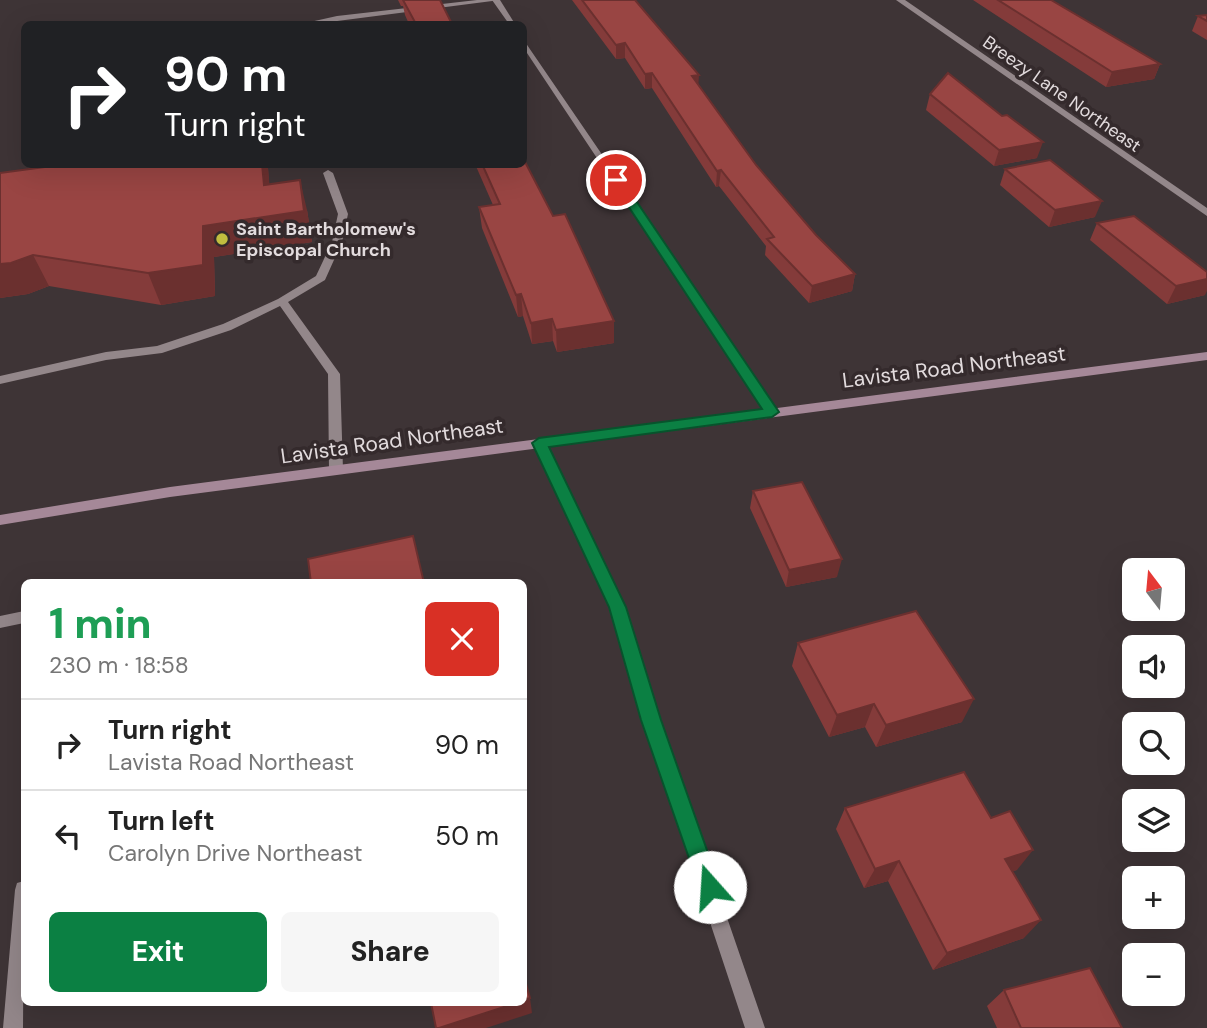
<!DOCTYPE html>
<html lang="en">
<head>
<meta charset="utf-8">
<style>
	:root { --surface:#fff; --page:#f6f6f6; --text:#222; --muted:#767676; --line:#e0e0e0; --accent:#0b8043 }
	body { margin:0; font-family:"DM Sans",sans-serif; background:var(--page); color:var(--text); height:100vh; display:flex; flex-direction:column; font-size:26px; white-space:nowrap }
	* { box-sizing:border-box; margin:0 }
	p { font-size:23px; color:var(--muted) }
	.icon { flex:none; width:38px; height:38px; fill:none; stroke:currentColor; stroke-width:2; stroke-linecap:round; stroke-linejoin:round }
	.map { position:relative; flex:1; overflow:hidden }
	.panel { position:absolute; left:21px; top:579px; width:506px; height:427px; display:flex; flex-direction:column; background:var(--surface); border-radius:10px; box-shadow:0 7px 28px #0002 }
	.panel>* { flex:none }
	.top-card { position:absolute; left:21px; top:21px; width:506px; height:147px; border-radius:10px; box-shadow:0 7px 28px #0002; background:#202124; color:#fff; overflow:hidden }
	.needle { width:46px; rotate:344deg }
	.fabs { position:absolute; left:1122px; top:558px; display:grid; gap:14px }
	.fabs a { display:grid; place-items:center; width:63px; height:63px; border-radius:10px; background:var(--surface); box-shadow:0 7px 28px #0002; font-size:35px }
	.pin { position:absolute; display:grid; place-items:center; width:60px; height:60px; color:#fff; margin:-30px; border:4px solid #fff; border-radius:50%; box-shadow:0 2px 7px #0007 }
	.me { position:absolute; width:77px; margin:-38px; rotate:341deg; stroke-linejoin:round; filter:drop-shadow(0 0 5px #0008) }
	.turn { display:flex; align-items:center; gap:24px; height:147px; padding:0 28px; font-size:32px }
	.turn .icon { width:91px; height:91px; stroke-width:2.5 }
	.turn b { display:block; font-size:49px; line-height:60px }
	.round { display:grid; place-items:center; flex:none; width:74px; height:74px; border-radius:10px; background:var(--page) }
	.head { display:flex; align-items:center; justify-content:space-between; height:119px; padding:0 28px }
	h1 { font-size:42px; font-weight:800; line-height:52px; color:#1e9e55 }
	.action { display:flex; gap:14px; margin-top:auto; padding:14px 28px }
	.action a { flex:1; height:80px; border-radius:10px; background:var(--accent); color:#fff; font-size:28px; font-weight:800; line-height:80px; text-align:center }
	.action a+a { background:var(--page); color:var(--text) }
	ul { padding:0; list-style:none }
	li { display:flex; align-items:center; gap:21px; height:91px; padding:0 28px; border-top:2px solid var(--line) }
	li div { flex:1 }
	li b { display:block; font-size:26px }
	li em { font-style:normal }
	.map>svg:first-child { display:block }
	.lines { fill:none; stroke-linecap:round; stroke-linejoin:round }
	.service { fill:#93878a; fill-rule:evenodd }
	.minor { fill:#93878a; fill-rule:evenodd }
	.secondary { fill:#a58898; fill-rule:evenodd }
	.wall { fill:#843b3a }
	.shaded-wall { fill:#6b302f }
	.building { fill:#994543; stroke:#6b302f; stroke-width:2 }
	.route { fill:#0b8043; stroke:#07532c; stroke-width:2 }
	.poi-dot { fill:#c1bd3f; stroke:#342a2c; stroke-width:2.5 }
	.labels { text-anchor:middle; stroke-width:7; stroke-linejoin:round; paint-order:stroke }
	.far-street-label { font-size:18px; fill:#e2dbdd; stroke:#342a2c }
	.far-poi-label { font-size:18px; font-weight:bold; fill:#e2dbdd; stroke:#342a2c; text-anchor:start }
	.street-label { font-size:21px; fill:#e2dbdd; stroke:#342a2c }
</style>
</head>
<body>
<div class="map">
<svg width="1207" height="1028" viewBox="0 0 1207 1028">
	<rect width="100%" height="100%" fill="#3e3436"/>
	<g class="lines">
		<!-- service -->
		<path class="service" d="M 477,0 L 500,0 L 314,24 L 301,24 L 337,16 Z
			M 328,170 L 333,173 L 348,214 L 342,242 L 325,280 L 288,302 L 340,374 L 343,470 L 341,473 L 331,473 L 329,470 L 328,374 L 280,306 L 231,330 L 162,353 L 106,360 L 0,384 L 0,376 L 106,352 L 157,346 L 223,324 L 278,299 L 316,276 L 332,242 L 338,214 L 323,173 Z"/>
		<!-- minor -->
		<path class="minor" d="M 492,0 L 500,0 L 515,24 L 509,24 Z
			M 896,0 L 905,0 L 1207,208 L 1207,216 Z
			M 523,39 L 776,409 L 778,412 L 776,415 L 768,415 L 523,47 Z
			M 539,438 L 546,443 L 625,607 L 659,720 L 765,1028 L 745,1028 L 643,720 L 609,607 L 532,443 Z
			M 24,611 L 24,623 L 0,628 L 0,616 Z
			M 24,881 L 23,1028 L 3,1028 L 15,890 L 17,883 Z"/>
		<!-- secondary -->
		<path class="secondary" d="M 1207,352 L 1207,360 L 170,497 L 0,525 L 0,515 L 170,487 Z"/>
	</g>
	<!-- wall -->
	<path class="wall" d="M 398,0 L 440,0 L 452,24 L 409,24 L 405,15 L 403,6 L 401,6 Z
		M 572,0 L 635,0 L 756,165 L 816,235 L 855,274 L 852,291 L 809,303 L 765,255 L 766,246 L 719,186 L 716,187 L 652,88 L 645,89 L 625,58 L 616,59 Z
		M 973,0 L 1051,0 L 1160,64 L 1154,79 L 1106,87 Z
		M 1207,15 L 1207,40 L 1192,31 L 1198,16 Z
		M 930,94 L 1037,158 L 994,166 L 926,110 Z
		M 475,164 L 523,164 L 614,321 L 614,343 L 557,352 L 553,341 L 532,344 L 523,316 L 518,317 L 482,228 L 479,207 L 493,205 Z
		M 268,168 L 269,184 L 307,210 L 312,242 L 214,257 L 215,296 L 161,305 L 49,286 L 28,294 L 0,298 L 0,173 Z
		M 1005,169 L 1095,217 L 1049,227 L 1000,185 Z
		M 1097,223 L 1205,295 L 1167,304 L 1090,240 Z
		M 753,491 L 837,577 L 786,587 L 750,508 Z
		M 798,643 L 962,722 L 876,747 L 865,727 L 829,737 L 792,666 Z
		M 845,808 L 1017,870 L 1012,871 L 1024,938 L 933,970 L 888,881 L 864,888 L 836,829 Z
		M 1004,990 L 1122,1028 L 997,1028 L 987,1006 Z"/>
	<!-- shaded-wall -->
	<path class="shaded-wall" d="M 625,43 L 625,58 L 616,59 L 616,45 Z
		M 1160,64 L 1154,79 L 1106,87 L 1112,72 Z
		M 652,73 L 652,88 L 645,89 L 645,74 Z
		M 699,75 L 698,90 L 692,76 Z
		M 1043,142 L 1037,158 L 994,166 L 999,150 Z
		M 262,164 L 267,164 L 268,168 L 272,215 L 264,185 Z
		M 721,170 L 719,186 L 716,187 L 717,171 Z
		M 300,180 L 307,210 L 312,242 L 214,257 L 215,296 L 161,305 L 148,273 L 203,226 Z
		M 1102,201 L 1095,217 L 1049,227 L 1055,210 Z
		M 33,255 L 49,286 L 28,294 L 0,298 L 0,264 Z
		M 855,274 L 852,291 L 809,303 L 812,286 Z
		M 1207,279 L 1207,291 L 1205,295 L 1167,304 L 1176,286 Z
		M 521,294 L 523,316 L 518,317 L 516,295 Z
		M 552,319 L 553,341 L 532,344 L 531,323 Z
		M 614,321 L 614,343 L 557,352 L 556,330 Z
		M 842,559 L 837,577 L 786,587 L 789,570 Z
		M 974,699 L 962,722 L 876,747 L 886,725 Z
		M 874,704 L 865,727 L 829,737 L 837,715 Z
		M 1033,850 L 1017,870 L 990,879 L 1005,859 Z
		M 899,861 L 888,881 L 864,888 L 875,869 Z
		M 1041,920 L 1024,938 L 933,970 L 947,953 Z
		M 530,998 L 532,1013 L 486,1028 L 439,1028 L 516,1003 L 523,1003 L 523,1000 Z"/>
	<!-- building -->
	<path class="building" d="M 403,0 L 440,0 L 452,24 L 416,24 Z
		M 582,0 L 635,0 L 699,75 L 692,76 L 756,165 L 816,235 L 855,274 L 812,286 L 767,239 L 774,237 L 721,170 L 717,171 L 652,73 L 645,74 L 625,43 L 616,45 Z
		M 998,0 L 1051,0 L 1160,64 L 1112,72 Z
		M 1207,15 L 1207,21 L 1198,16 Z
		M 948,73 L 1002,116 L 1007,115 L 1043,142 L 999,150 L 930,94 Z
		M 523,158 L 553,216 L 565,214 L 614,321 L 556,330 L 552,319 L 531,323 L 521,294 L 516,295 L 479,207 L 500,204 L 482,164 L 523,164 Z
		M 1050,160 L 1102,201 L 1055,210 L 1005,169 Z
		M 67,164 L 262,164 L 264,185 L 300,180 L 304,211 L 203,226 L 203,265 L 148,273 L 33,255 L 11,263 L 0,264 L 0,173 Z
		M 1134,216 L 1207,272 L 1207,279 L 1176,286 L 1097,223 Z
		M 802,482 L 842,559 L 789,570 L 753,491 Z
		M 413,536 L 424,583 L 311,583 L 308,559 Z
		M 916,611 L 974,699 L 886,725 L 874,704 L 837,715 L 798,643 Z
		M 964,772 L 991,818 L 1010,811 L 1033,850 L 1005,859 L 1041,920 L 947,953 L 899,861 L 875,869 L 845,808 Z
		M 1090,968 L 1122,1028 L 1021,1028 L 1004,990 Z
		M 523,973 L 530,998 L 523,1000 Z
		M 431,1003 L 516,1003 L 439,1028 L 436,1028 Z"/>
	<!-- route -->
	<path class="route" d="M 612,177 L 620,177 L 779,412 L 772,417 L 549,447 L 626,607 L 661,720 L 720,887 L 717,894 L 710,898 L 702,894 L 699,887 L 641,720 L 609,607 L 532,443 L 539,438 L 762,409 L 611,180 Z"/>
	<!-- markers -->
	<circle class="poi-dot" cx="222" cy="239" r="7"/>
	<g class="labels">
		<!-- far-street labels -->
		<g class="far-street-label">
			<text transform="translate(1062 94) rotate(35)" y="6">Breezy Lane Northeast</text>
		</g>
		<!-- far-poi labels -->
		<g class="far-poi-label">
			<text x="236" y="235">Saint Bartholomew's<tspan x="236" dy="21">Episcopal Church</tspan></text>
		</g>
		<!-- street labels -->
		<g class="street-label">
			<text transform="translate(954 367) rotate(-7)" y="7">Lavista Road Northeast</text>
			<text transform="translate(392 441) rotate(-8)" y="7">Lavista Road Northeast</text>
		</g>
	</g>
</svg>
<div class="fabs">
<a><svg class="needle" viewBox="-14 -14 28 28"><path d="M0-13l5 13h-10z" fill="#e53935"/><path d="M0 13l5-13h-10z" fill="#767676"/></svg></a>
<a><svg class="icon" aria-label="sound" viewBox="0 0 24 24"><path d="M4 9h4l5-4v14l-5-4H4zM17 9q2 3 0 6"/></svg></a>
<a><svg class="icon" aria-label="search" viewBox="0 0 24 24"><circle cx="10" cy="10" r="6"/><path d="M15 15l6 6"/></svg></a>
<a><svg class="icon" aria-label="layers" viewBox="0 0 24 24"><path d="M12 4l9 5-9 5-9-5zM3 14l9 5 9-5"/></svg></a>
<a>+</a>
<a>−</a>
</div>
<div class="pin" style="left:616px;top:180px;background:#d93025"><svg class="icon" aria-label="arrive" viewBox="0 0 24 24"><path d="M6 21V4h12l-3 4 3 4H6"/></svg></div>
<svg class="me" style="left:710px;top:887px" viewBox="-20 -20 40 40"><circle r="19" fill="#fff"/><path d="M0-13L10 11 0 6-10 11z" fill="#0b8043"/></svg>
<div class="top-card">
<div class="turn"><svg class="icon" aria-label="right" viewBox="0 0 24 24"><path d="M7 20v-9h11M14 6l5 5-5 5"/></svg><div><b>90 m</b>Turn right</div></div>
</div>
<section class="panel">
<div class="head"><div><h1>1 min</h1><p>230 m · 18:58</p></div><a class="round" style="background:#d93025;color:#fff"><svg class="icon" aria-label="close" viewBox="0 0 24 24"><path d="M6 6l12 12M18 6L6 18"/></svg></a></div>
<ul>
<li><svg class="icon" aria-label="right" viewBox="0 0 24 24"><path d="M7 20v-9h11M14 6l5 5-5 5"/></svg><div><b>Turn right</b><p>Lavista Road Northeast</p></div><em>90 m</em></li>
<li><svg class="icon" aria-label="left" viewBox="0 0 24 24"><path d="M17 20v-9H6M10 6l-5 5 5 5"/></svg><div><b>Turn left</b><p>Carolyn Drive Northeast</p></div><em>50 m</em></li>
</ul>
<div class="action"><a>Exit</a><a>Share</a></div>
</section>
</div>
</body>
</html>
